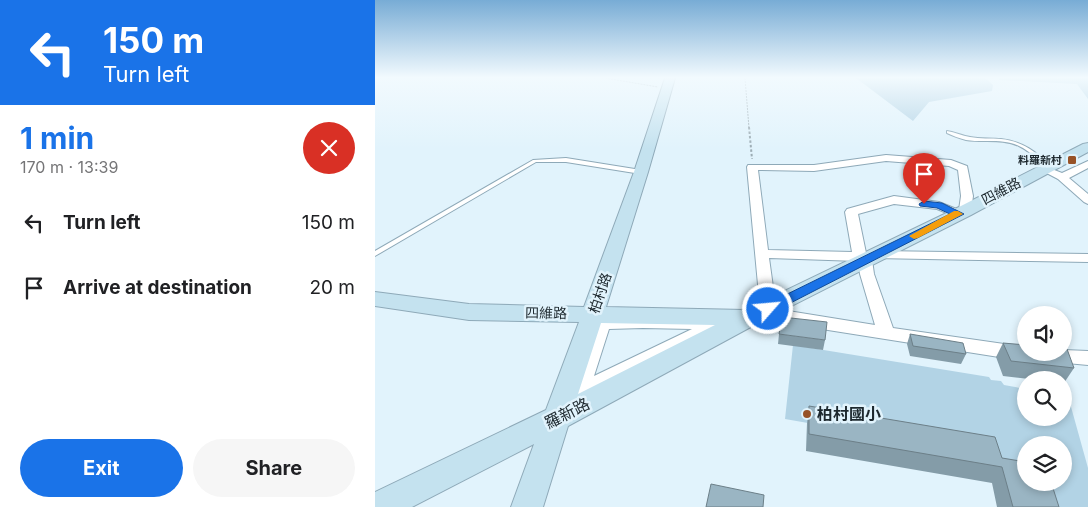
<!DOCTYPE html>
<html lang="en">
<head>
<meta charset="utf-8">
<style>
	:root { --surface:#fff; --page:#f6f6f6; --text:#202124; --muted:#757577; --accent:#1a73e8 }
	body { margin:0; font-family:Inter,"Noto Sans TC",sans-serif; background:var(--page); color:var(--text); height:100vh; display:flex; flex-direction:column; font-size:19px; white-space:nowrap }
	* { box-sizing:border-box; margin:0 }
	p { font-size:16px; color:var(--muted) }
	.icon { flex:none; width:28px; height:28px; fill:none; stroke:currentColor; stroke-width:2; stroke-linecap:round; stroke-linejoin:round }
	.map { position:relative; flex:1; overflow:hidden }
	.sheet { display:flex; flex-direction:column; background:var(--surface); width:375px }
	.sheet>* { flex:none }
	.guide { background:#1a73e8; color:#fff; overflow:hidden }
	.fabs { position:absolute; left:642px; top:306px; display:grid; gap:10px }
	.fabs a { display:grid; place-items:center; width:55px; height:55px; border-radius:50%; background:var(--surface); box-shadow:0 2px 8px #0003; font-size:25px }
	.pin { position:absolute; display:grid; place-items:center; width:42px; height:42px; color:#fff; margin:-51px -21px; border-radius:50% 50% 50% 0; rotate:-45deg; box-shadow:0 0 5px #0007 }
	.pin .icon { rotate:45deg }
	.me { position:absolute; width:55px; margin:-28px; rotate:63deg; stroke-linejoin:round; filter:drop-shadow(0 0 4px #0008) }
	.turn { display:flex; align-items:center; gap:18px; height:105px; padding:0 20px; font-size:22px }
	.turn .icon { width:65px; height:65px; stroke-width:2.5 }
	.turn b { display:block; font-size:35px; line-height:42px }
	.round { display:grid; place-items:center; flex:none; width:52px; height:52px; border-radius:26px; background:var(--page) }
	.summary { display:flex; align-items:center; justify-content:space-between; height:85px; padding:0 20px }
	h1 { font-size:30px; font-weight:700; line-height:38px; color:var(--accent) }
	.cta { display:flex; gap:10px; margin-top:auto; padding:10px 20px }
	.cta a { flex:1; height:58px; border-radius:30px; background:var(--accent); color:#fff; font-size:20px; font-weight:700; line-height:58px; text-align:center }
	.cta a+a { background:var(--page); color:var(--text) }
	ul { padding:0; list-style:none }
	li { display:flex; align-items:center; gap:15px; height:65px; padding:0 20px }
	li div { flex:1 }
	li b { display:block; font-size:19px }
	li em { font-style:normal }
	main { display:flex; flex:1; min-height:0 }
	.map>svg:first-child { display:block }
	.green { fill:#b2d3e5 }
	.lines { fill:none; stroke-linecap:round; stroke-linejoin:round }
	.lane-casing { stroke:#8ea9b8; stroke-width:2 }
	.street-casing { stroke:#8ea9b8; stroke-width:2 }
	.secondary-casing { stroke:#8ea9b8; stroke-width:2 }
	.path-far1 { stroke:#9cacb4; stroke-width:1; stroke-dasharray:2 1; stroke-linecap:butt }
	.path { stroke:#9cacb4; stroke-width:2; stroke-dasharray:2.5 2; stroke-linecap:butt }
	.lane { fill:#fff; fill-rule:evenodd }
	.street { fill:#fff; fill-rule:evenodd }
	.secondary { fill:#c4e2ef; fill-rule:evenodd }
	.wall { fill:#849ca8 }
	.building { fill:#9ab5c3; stroke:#6c7f88 }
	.route { fill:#1a73e8; stroke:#114b97 }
	.slow { fill:#f59e0b }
	.poi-dot { fill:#975227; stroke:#e1f3fc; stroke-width:2 }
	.labels { text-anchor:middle; stroke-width:5; stroke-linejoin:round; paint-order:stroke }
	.far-poi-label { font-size:11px; font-weight:bold; fill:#1d282e; stroke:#e1f3fc; text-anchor:end }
	.street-label { font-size:14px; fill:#1d282e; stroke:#e1f3fc }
	.near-street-label { font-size:16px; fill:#1d282e; stroke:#e1f3fc }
	.near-poi-label { font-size:16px; font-weight:bold; fill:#1d282e; stroke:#e1f3fc; text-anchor:start }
</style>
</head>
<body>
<main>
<section class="sheet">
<div class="guide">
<div class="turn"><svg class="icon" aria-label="left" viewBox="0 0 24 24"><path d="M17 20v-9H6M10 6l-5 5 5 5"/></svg><div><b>150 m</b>Turn left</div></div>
</div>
<div class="summary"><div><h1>1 min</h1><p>170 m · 13:39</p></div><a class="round" style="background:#d93025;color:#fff"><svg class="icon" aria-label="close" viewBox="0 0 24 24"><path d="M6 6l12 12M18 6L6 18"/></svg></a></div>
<ul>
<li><svg class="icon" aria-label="left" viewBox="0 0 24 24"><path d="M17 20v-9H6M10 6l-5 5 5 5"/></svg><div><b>Turn left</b></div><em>150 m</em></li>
<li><svg class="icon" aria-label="arrive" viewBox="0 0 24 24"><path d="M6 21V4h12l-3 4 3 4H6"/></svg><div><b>Arrive at destination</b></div><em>20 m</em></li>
</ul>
<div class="cta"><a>Exit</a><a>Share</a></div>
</section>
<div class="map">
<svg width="713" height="507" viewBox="0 0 713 507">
	<rect width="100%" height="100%" fill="#e1f3fc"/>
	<!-- green -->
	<path class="green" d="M 481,78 L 609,78 L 613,80 L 618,85 L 617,91 L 554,102 L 538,121 Z
		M 624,78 L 713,78 L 713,99 L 702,84 L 624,80 Z
		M 418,345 L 614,377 L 616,380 L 626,381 L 629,385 L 651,389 L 651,418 L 689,418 L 689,395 L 693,396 L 713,468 L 713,507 L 666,507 L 658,483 L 689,482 L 689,445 L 651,445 L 651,480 L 610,454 L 410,419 Z"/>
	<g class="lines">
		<defs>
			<path id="lane" d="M 572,131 C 580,132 587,136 595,137 C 605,139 616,138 626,139 C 647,141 662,152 676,167 L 675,168 L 671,168 C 663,160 655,151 644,146 C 627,138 608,143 591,140 C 584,138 578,136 572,133 Z
				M 191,158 L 266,170 L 269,172 L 266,174 L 191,162 L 161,162 L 0,256 L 0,251 L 158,160 Z"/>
			<path id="street" d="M 511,155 L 576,160 L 592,166 L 598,196 L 596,211 L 584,218 L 562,209 L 519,204 L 483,214 L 491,253 L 496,254 L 502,251 L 713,254 L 713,262 L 499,258 L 497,260 L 499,274 L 518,328 L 643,346 L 649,348 L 652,353 L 649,358 L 643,360 L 415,324 L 382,315 L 380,311 L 385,306 L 372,167 L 373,165 L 439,165 ZM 511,161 L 574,166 L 583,170 L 586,196 L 584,210 L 564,202 L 519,196 L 472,209 L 470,212 L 477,252 L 393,250 L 383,170 L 439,171 ZM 394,258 L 483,261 L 485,274 L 500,325 L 401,309 Z
				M 713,161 L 713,168 L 694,178 L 713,194 L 713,204 L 709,202 L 683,179 L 664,169 L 669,166 L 687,173 Z
				M 268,316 L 334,317 L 340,319 L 343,327 L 341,331 L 211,398 L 204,400 L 197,398 L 194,392 L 221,321 L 233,317 ZM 268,328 L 317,329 L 219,376 L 234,329 Z
				M 689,350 L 713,351 L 713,365 L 670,361 L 667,356 L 669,352 L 689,352 Z"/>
			<path id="secondary" d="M 290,78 L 300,78 L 273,172 L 231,307 L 370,310 L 584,207 L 708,144 L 713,143 L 713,152 L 596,215 L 385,322 L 193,426 L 168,507 L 136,507 L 159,444 L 37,507 L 0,507 L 0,492 L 171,410 L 204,322 L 94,320 L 0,306 L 0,292 L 94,304 L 209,307 L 259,172 ZM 226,323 L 340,325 L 203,394 Z"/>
		</defs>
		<!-- lane casing -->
		<use href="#lane" class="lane-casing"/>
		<!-- street casing -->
		<use href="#street" class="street-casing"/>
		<!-- secondary casing -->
		<use href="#secondary" class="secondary-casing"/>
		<!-- path-far1 -->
		<path class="path-far1" d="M 230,78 L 283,87
			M 370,78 L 374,128"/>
		<!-- path -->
		<path class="path" d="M 374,127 L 377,159"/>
		<!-- lane -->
		<use href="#lane" class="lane"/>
		<!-- street -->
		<use href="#street" class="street"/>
		<!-- secondary -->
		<use href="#secondary" class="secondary"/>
	</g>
	<!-- wall -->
	<path class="wall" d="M 404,334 L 450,340 L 448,350 L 403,344 Z
		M 535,334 L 591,354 L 586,364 L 535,356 L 532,344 Z
		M 628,343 L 699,368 L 689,383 L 689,380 L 663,380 L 628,376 L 621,357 Z
		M 434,406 L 627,458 L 684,507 L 622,507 L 617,483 L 431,451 L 432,423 Z"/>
	<!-- building -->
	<path class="building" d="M 407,317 L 452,322 L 450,340 L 404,334 Z
		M 535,334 L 588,343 L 591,354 L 538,346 Z
		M 628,343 L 651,345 L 651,352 L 689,352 L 689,349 L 692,349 L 699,368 L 636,361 Z
		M 434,406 L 620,437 L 627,458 L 651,462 L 651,482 L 676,482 L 684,507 L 638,507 L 627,467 L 434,434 Z
		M 336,484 L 389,495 L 388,507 L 331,507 Z"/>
	<!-- sky -->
	<linearGradient id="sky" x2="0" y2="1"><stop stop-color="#78acd5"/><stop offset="0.52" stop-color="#f2fafe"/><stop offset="1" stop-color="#f2fafe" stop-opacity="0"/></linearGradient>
	<rect width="713" height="149" fill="url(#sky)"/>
	<!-- route -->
	<path class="route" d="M 549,201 L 567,203 L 589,214 L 398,312 L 388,312 L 386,309 L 388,306 L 575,214 L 562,208 L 545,206 L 544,204 Z"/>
	<!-- slow -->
	<path class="slow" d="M 579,211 L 583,211 L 588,214 L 543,238 L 539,239 L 534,236 Z"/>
	<!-- markers -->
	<g class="poi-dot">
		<rect x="692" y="155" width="10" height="10" rx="2.5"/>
		<circle cx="432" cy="414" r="5"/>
	</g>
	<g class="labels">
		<!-- far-poi labels -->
		<g class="far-poi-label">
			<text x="687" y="164">料羅新村</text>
		</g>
		<!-- street labels -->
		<g class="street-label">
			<text transform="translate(626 191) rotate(-28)" y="5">四維路</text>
			<text transform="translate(225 293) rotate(-71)" y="5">柏村路</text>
			<text transform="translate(171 313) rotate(1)" y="5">四維路</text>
		</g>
		<!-- near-street labels -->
		<g class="near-street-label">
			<text transform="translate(192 413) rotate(-27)" y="6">羅新路</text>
		</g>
		<!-- near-poi labels -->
		<g class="near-poi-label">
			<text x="442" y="420">柏村國小</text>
		</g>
	</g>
</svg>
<div class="fabs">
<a><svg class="icon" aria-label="sound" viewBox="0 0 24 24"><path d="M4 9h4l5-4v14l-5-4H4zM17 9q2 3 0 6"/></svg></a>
<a><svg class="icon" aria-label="search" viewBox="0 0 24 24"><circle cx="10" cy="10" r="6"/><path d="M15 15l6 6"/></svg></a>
<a><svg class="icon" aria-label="layers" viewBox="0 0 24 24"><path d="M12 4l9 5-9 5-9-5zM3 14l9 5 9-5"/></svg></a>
</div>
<div class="pin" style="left:549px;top:204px;background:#d93025"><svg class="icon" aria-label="arrive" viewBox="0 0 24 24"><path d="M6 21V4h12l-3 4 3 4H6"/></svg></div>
<svg class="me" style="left:393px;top:309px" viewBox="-20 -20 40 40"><circle r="17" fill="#1a73e8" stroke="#fff" stroke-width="3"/><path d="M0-11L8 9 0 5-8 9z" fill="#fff"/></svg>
</div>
</main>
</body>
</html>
